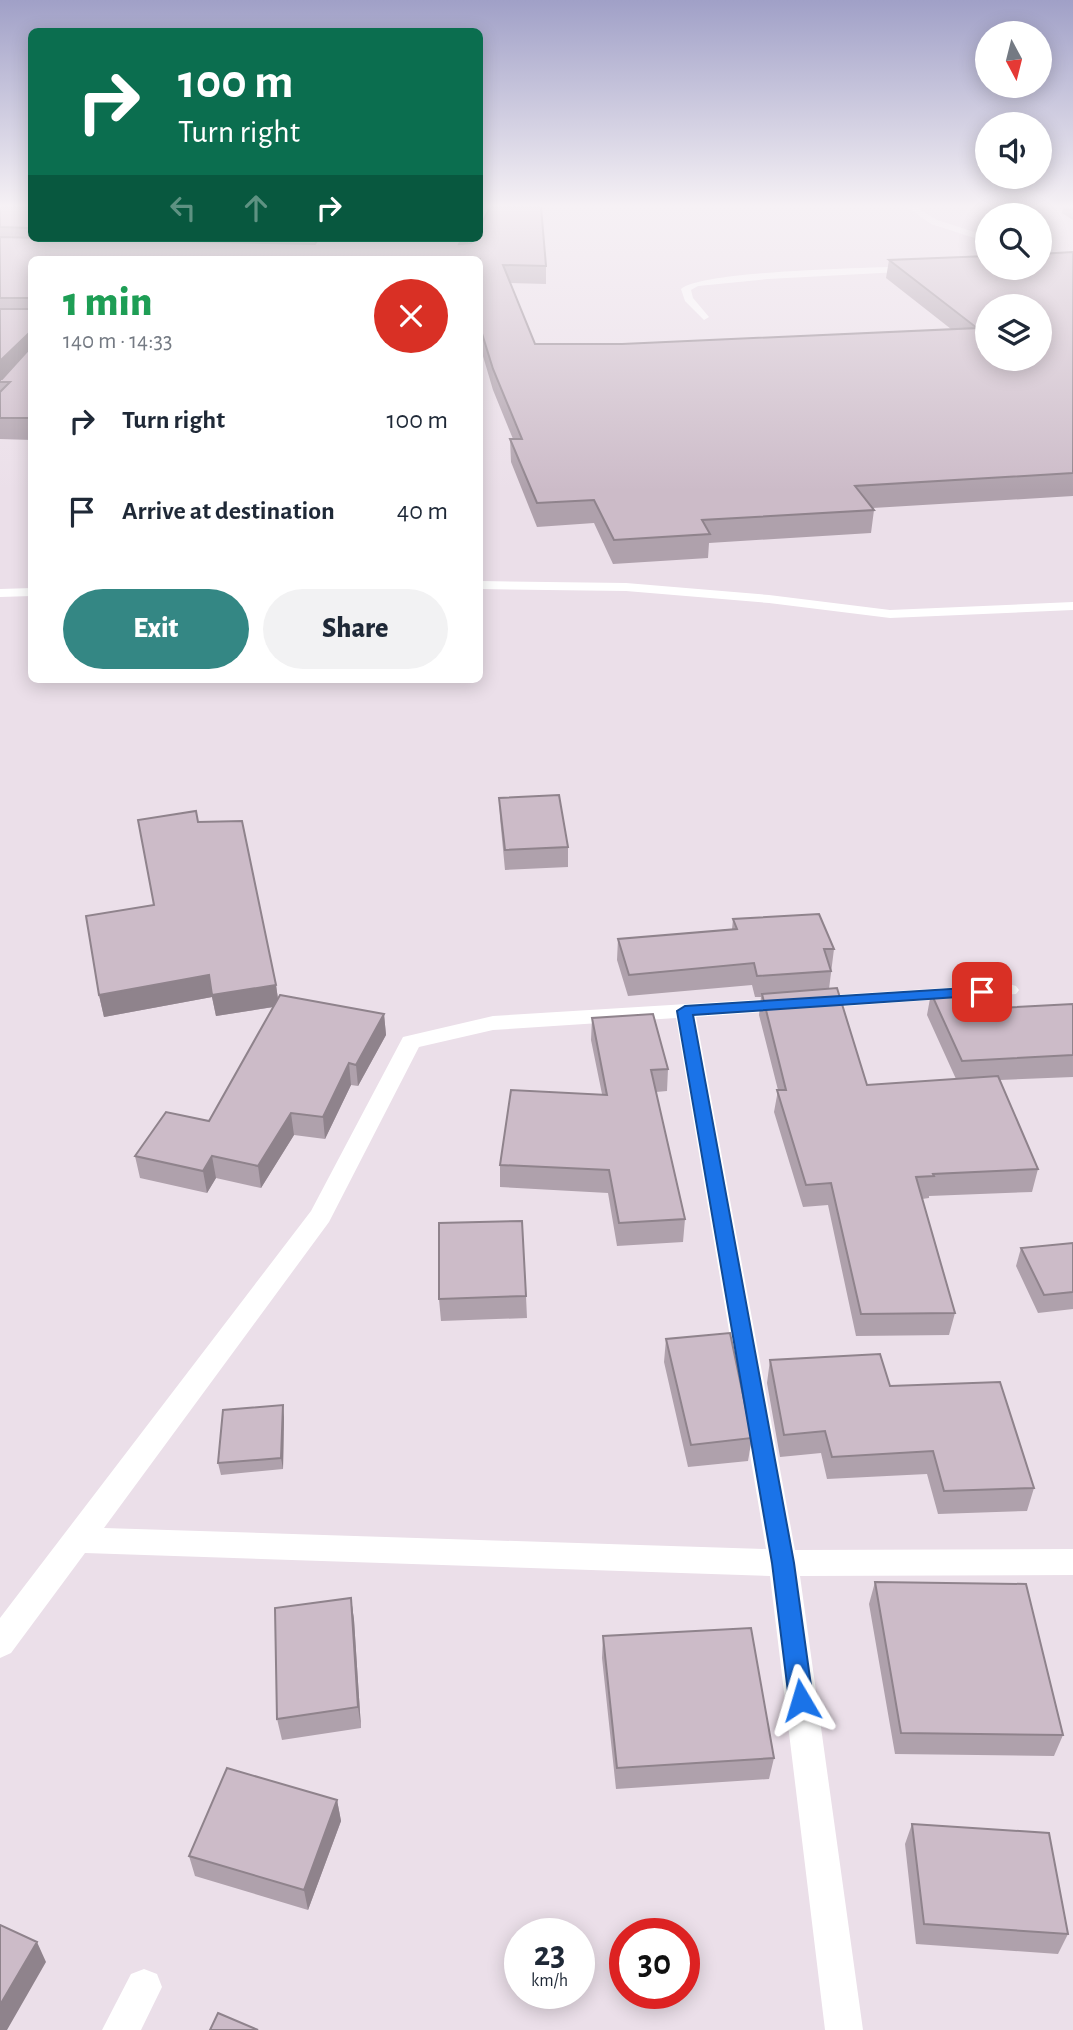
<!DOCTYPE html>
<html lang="en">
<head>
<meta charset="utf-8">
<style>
	:root { --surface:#fff; --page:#f2f2f3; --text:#1f2937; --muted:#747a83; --accent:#348784 }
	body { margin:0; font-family:"Alegreya Sans",sans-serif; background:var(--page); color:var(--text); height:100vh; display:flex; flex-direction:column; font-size:26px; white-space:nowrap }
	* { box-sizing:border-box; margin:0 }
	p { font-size:23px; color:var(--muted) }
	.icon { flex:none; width:38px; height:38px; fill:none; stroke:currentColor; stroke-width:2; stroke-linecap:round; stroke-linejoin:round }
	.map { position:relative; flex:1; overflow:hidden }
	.panel { position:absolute; left:28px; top:256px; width:455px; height:427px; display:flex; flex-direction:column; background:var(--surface); border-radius:10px; box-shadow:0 4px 18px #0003 }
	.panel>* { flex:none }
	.guide { position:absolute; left:28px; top:28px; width:455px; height:214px; border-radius:10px; box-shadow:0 4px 18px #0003; background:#0b6e4f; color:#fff; overflow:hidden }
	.needle { width:46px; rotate:173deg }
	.tools { position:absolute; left:975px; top:21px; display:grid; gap:14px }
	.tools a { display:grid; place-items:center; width:77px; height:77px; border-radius:50%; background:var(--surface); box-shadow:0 4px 18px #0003; font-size:35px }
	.speed { position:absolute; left:504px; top:1918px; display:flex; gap:14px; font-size:35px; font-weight:700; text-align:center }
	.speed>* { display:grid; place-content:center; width:91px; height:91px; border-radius:50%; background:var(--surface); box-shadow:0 4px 18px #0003; line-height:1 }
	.speed small { font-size:18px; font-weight:400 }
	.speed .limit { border:10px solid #d22; background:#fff; color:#111 }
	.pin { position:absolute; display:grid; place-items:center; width:60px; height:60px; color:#fff; margin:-30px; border-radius:14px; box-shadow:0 4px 10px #0006 }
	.me { position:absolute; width:77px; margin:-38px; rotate:353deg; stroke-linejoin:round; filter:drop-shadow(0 0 5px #0008) }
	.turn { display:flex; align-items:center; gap:24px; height:147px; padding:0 35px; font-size:32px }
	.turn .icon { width:91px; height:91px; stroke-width:2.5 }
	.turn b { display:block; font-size:49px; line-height:60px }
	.lanes { display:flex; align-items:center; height:66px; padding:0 35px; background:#0003; justify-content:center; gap:35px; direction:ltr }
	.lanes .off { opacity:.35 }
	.round { display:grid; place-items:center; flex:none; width:74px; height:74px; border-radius:37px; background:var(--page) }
	.head { display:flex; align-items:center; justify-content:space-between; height:119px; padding:0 35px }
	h1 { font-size:42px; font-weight:800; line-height:52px; color:#1e9e55 }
	.button { display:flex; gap:14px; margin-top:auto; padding:14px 35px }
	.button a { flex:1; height:80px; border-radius:42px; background:var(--accent); color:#fff; font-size:28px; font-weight:800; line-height:80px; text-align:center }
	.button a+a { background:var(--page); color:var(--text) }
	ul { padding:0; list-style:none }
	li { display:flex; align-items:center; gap:21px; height:91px; padding:0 35px }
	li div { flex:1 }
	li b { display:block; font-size:26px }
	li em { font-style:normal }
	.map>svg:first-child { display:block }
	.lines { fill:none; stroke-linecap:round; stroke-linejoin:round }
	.lane { fill:#fff; fill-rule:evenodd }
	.street { fill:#fff; fill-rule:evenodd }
	.wall { fill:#afa1ac }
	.shaded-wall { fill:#8f838c }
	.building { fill:#ccbbc8; stroke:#8f838c; stroke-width:2; fill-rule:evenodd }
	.route { fill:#1a73e8; stroke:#114b97; stroke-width:2 }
</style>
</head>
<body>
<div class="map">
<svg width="1073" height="2030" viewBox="0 0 1073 2030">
	<rect width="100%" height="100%" fill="#ebdfe9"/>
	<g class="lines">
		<!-- lane -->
		<path class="lane" d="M 907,207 L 916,207 L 937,220 L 987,236 L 987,242 L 931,224 Z
			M 915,266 L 918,267 L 918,271 L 768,279 L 698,286 L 691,290 L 693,298 L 709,317 L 704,320 L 685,301 L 681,289 C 705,270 875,268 915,266 Z
			M 480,581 L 626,583 L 769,595 L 890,610 L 1073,602 L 1073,610 L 890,618 L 769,603 L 626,591 L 480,589 Z
			M 32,588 L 32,596 L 0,597 L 0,589 Z"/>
		<!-- street -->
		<path class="street" d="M 480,207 L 494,212 L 484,233 L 480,235 L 480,226 L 486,213 L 480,211 Z
			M 1009,984 L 1016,986 L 1019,990 L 1016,994 L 696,1017 L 795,1550 L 1073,1549 L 1073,1575 L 800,1576 L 863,2030 L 825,2030 L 770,1576 L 85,1553 L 11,1653 L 0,1658 L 0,1618 L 311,1211 L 403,1037 L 493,1016 ZM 676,1018 L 766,1549 L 104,1528 L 329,1222 L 419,1047 L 493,1030 Z
			M 144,1969 L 157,1974 L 162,1987 L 141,2030 L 102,2030 L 131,1974 Z"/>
	</g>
	<!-- wall -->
	<path class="wall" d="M 0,207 L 32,207 L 32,238 L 470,238 L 468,243 L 471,243 L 489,208 L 485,207 L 541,207 L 546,266 L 546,284 L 510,283 L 535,344 L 622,344 L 951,329 L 886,278 L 889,260 L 1073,252 L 1073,496 L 873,508 L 874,510 L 871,533 L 709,543 L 708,558 L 613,564 L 594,523 L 537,527 L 511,462 L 510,439 L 513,439 L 493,390 L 480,346 L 480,259 L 32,259 L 32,440 L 0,439 Z
		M 1063,207 L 1073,207 L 1073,220 L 1062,213 Z
		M 499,798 L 568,847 L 568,867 L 505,870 L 500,818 Z
		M 198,822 L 276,985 L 278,999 L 384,1014 L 386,1035 L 358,1086 L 351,1085 L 325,1139 L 294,1135 L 261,1188 L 216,1178 L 207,1193 L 140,1178 L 135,1156 L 209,1121 L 274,1007 L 216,1016 L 212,997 L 104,1017 L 99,995 L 154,905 Z
		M 733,919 L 834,949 L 829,989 L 867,1085 L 956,1079 L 927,1015 L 931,993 L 1000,1008 L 1073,1004 L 1073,1077 L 1000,1080 L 1038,1169 L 1032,1192 L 929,1196 L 929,1198 L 922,1199 L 955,1313 L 949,1335 L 856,1336 L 828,1205 L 803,1207 L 774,1112 L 778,1090 L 759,1015 L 761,997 L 755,997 L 752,985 L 628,996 L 617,960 L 618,939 L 732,929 Z
		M 592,1018 L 668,1069 L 667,1091 L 656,1092 L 685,1219 L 683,1242 L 617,1246 L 608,1193 L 500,1187 L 500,1165 L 602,1094 L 591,1040 Z
		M 1073,1243 L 1073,1309 L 1038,1313 L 1016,1266 L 1021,1248 Z
		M 526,1296 L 527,1318 L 441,1321 L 439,1299 Z
		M 666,1339 L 752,1438 L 748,1461 L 688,1467 L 664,1362 Z
		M 770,1360 L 890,1386 L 1034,1488 L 1027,1511 L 938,1514 L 927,1474 L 827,1479 L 821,1453 L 780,1457 L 767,1383 Z
		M 284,1417 L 283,1469 L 221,1475 L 218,1463 Z
		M 875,1582 L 1063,1735 L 1054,1756 L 895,1754 L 869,1604 Z
		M 351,1598 L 354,1620 L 361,1728 L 282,1740 L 277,1719 Z
		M 603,1636 L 774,1758 L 769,1779 L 616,1789 L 602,1658 Z
		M 337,1800 L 341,1821 L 308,1910 L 195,1876 L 189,1856 Z
		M 912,1824 L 1068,1934 L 1058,1954 L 916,1944 L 905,1844 Z"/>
	<!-- shaded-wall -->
	<path class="shaded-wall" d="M 480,207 L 482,207 L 482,215 L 480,226 Z
		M 462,238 L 470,238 L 460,259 L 459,244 Z
		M 28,334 L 32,351 L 0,382 L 0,361 Z
		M 209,975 L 276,985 L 279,1006 L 216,1016 L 212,997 L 104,1017 L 99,995 Z
		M 384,1014 L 386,1035 L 358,1086 L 356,1065 Z
		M 349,1063 L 351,1085 L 325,1139 L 323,1117 Z
		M 291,1113 L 294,1135 L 261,1188 L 258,1166 Z
		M 212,1156 L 216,1178 L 207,1193 L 203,1171 Z
		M 283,1405 L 284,1417 L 283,1469 L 281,1458 Z
		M 351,1598 L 354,1620 L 361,1728 L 358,1707 Z
		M 337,1800 L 341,1821 L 308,1910 L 304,1890 Z
		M 37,1942 L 46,1962 L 7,2030 L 0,2030 L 0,2005 Z"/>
	<!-- building -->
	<path class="building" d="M 0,207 L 32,207 L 32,228 L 0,227 Z
		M 490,207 L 541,207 L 546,266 L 503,265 L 535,344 L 622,344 L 977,328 L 889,260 L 987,256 L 987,268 L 1040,268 L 1040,254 L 1073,252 L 1073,473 L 855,486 L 874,510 L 702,520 L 710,534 L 614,540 L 594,500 L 537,503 L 510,439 L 522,439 L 493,369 L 480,327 L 480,259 L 32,259 L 32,418 L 0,418 L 0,392 L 10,382 L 0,382 L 0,379 L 2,379 L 30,348 L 31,336 L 28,334 L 0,361 L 0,309 L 30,309 L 31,301 L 28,298 L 0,298 L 0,237 L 315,244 L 317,241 L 313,238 L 462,238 L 459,244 L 471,243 L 473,238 L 480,238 L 480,227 ZM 987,306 L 1040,306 L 1040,359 L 987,359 Z
		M 559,795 L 568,847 L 505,850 L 499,798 Z
		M 196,811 L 198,822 L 242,821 L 276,985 L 212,995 L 209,975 L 99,995 L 86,916 L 154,905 L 138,820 Z
		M 819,914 L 834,949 L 824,949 L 831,971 L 757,976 L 754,963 L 629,975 L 618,939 L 737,929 L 733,919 Z
		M 837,988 L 867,1085 L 998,1076 L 1038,1169 L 933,1174 L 934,1176 L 916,1177 L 955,1313 L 861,1314 L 831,1183 L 806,1185 L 777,1090 L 786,1090 L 762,994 Z
		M 991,989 L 1000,1008 L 1073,1004 L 1073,1055 L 962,1061 L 931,993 Z
		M 280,995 L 384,1014 L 356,1065 L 349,1063 L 323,1117 L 291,1113 L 258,1166 L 212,1156 L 203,1171 L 135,1156 L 166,1112 L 209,1121 Z
		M 653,1014 L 668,1069 L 651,1070 L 685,1219 L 619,1223 L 609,1170 L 500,1165 L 511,1090 L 607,1095 L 592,1018 Z
		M 522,1221 L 526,1296 L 439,1299 L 439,1223 Z
		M 1073,1243 L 1073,1292 L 1044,1295 L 1021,1248 Z
		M 730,1333 L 752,1438 L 691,1445 L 666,1339 Z
		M 880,1354 L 890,1386 L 1000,1382 L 1034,1488 L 944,1491 L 933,1451 L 832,1457 L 825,1431 L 784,1435 L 770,1360 Z
		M 283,1405 L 281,1458 L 218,1463 L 223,1410 Z
		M 875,1582 L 1026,1584 L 1063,1735 L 901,1733 Z
		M 351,1598 L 358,1707 L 277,1719 L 275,1608 Z
		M 751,1628 L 774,1758 L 617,1768 L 603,1636 Z
		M 227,1768 L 337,1800 L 304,1890 L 189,1856 Z
		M 912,1824 L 1049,1833 L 1068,1934 L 924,1924 Z
		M 0,1925 L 37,1942 L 0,2005 Z
		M 218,2013 L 258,2030 L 210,2030 Z"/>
	<!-- sky -->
	<linearGradient id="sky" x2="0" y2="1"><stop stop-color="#a0a0c7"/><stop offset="0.42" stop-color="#f6f1f5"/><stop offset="1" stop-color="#f6f1f5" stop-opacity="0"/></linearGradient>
	<rect width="1073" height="491" fill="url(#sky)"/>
	<!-- route -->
	<path class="route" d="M 982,987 L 987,988 L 989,992 L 987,995 L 693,1015 L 794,1563 L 813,1700 L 810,1709 L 801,1712 L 792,1709 L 789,1700 L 772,1563 L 677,1011 L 685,1006 Z"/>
</svg>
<div class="tools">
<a><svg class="needle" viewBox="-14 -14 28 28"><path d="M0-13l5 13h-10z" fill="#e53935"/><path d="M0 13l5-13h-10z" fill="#747a83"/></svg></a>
<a><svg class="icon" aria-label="sound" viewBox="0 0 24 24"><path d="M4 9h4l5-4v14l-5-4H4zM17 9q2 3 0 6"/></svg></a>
<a><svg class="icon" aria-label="search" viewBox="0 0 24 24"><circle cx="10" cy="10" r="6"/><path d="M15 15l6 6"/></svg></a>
<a><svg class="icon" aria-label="layers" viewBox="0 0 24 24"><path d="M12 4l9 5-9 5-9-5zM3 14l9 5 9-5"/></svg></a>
</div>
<div class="speed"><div>23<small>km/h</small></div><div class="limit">30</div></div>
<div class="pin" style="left:982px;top:992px;background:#d93025"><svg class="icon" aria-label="arrive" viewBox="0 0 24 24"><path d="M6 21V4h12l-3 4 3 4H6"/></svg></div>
<svg class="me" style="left:801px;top:1700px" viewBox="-20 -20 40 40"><path d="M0-17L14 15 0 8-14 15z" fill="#1a73e8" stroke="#fff" stroke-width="4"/></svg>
<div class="guide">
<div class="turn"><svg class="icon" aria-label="right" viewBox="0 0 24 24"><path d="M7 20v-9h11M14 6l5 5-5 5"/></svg><div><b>100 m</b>Turn right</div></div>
<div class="lanes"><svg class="icon off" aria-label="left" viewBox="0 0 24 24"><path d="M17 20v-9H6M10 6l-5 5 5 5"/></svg><svg class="icon off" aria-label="ahead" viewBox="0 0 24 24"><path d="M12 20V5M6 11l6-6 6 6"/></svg><svg class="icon" aria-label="right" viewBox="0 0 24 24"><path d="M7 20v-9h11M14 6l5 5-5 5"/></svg></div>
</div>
<section class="panel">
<div class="head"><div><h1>1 min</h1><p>140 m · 14:33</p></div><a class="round" style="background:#d93025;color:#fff"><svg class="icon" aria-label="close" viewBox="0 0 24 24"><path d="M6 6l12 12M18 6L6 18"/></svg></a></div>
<ul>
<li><svg class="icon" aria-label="right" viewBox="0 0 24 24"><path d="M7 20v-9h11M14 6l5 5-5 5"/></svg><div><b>Turn right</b></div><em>100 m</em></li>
<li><svg class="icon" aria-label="arrive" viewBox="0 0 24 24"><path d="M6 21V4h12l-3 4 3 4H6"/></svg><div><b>Arrive at destination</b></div><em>40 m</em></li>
</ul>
<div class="button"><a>Exit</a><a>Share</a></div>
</section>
</div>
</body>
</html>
